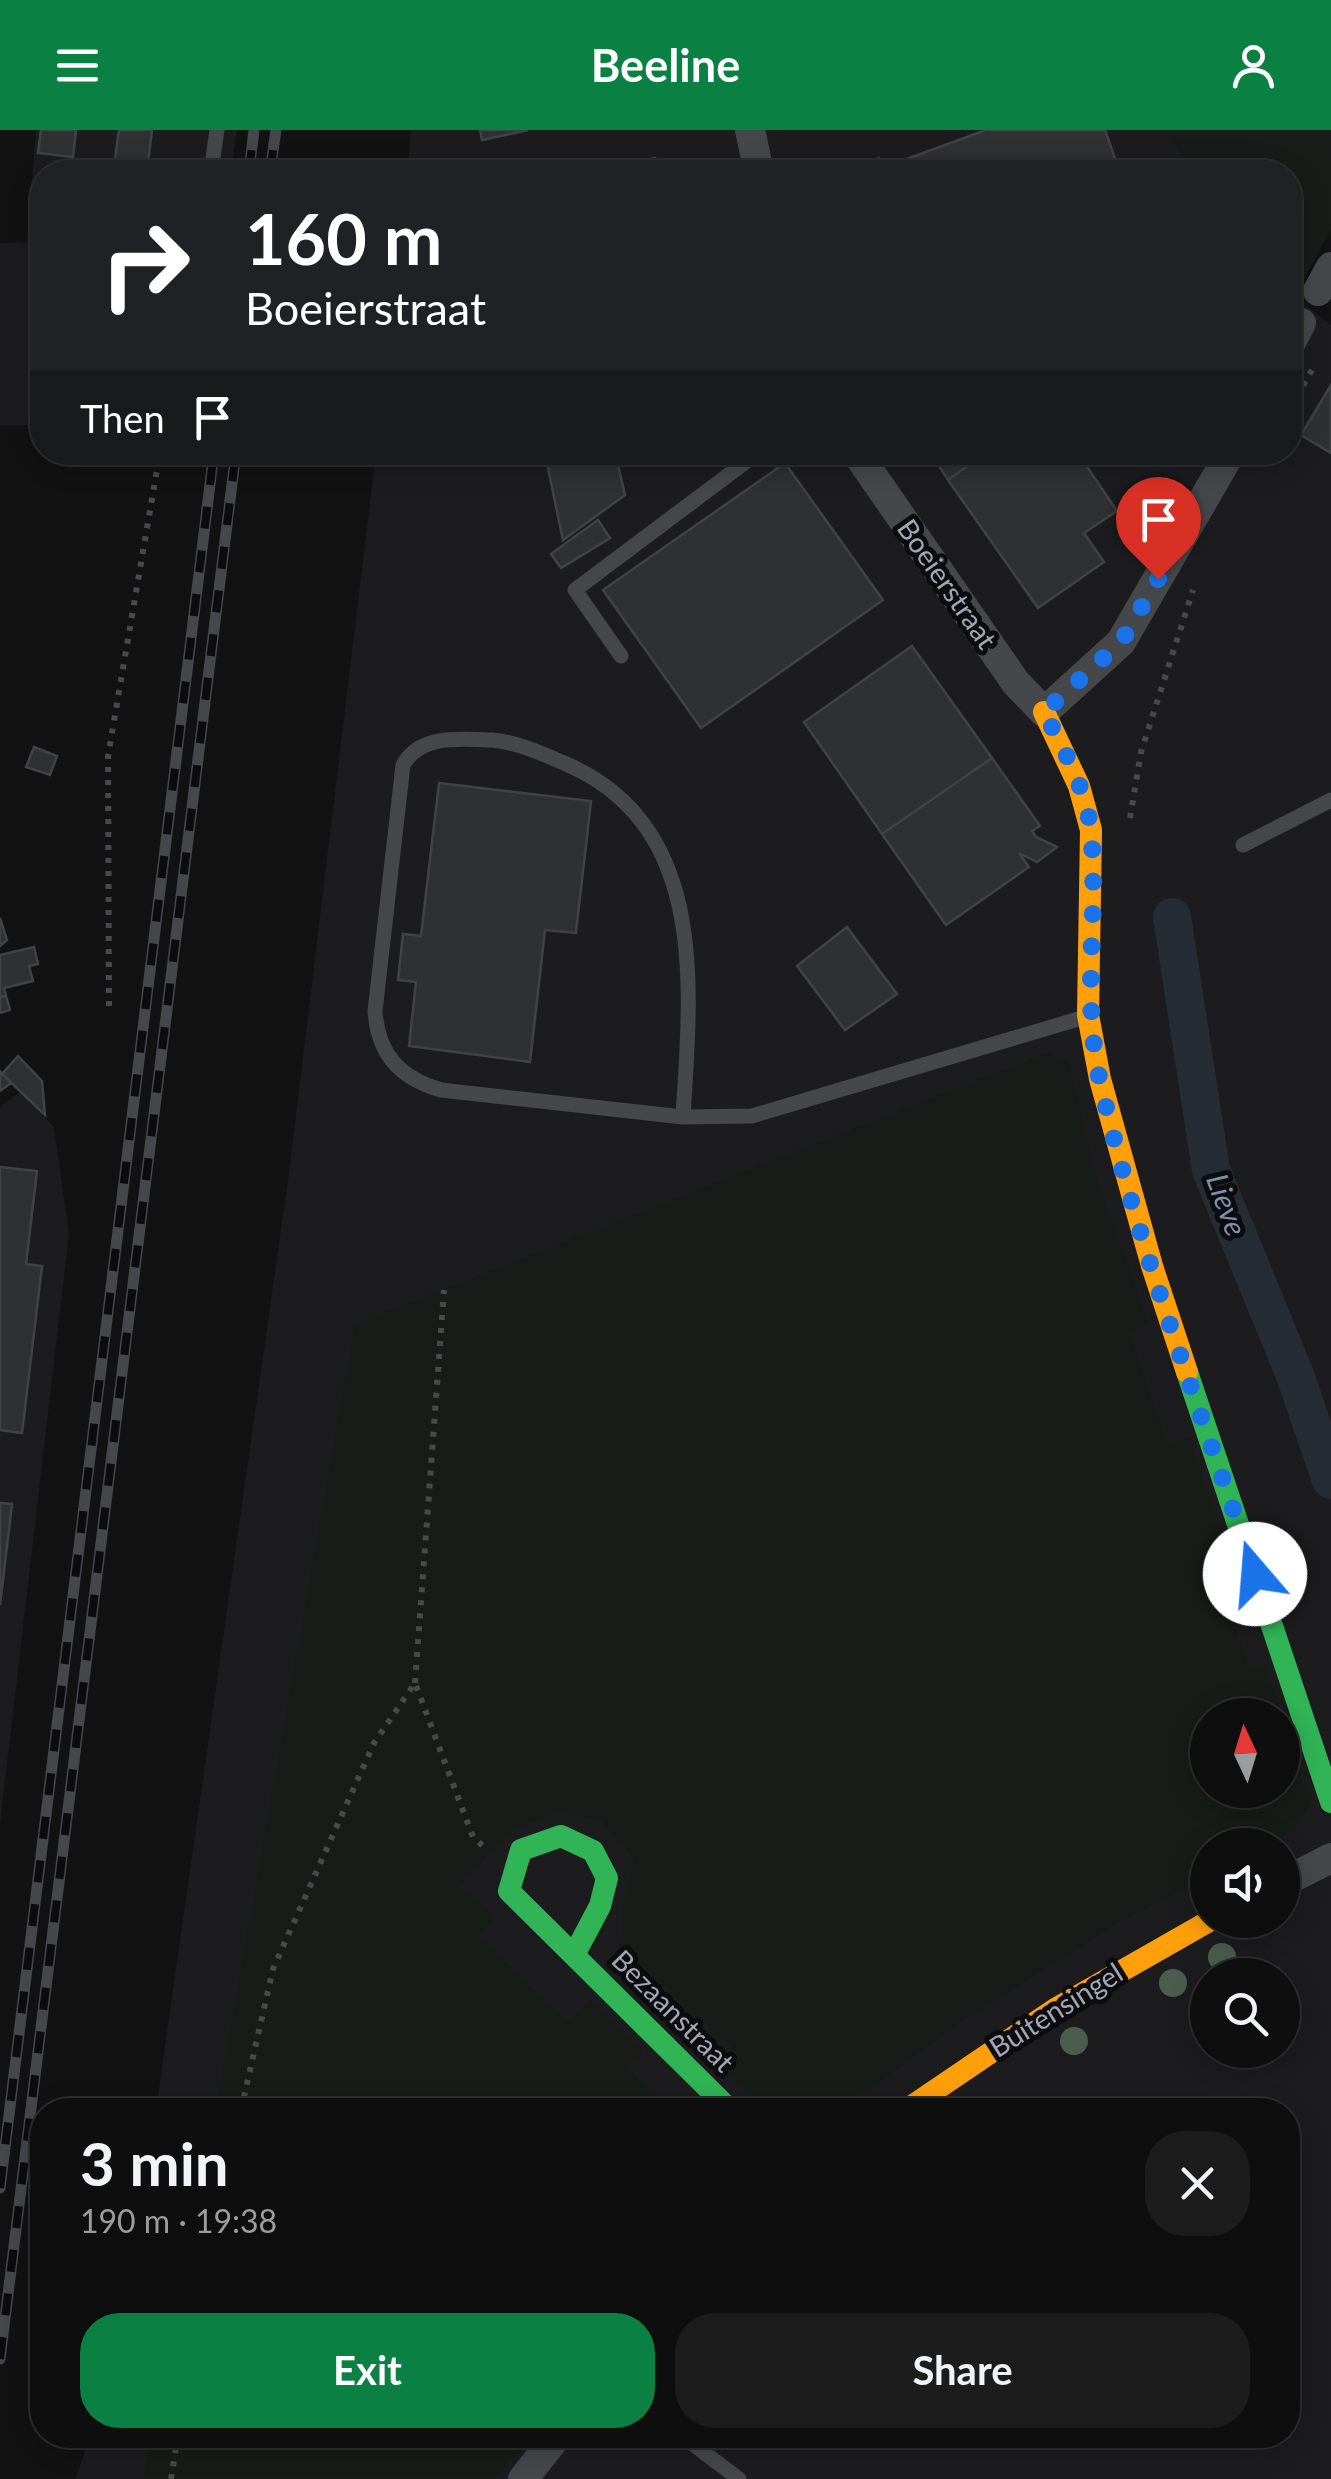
<!DOCTYPE html>
<html lang="en">
<head>
<meta charset="utf-8">
<style>
	:root { --surface:#0e0e0e; --page:#1c1c1c; --text:#f1f3f6; --muted:#9b9c9e; --line:#2e2e2e; --accent:#0b8043 }
	body { margin:0; font-family:Lato,sans-serif; background:var(--page); color:var(--text); height:100vh; display:flex; flex-direction:column; font-size:38px; white-space:nowrap }
	* { box-sizing:border-box; margin:0 }
	p { font-size:32px; color:var(--muted) }
	.icon { flex:none; width:55px; height:55px; fill:none; stroke:currentColor; stroke-width:2; stroke-linecap:round; stroke-linejoin:round }
	.map { position:relative; flex:1; overflow:hidden }
	.drawer { position:absolute; left:30px; top:1968px; width:1270px; height:350px; display:flex; flex-direction:column; background:var(--surface); border-radius:40px; box-shadow:0 5px 25px #0003,0 0 0 2px var(--line) }
	.drawer>* { flex:none }
	.top-card { position:absolute; left:30px; top:30px; width:1272px; height:305px; border-radius:40px; box-shadow:0 5px 25px #0003,0 0 0 2px var(--line); background:#202124; color:#fff; overflow:hidden }
	.needle { width:65px; rotate:356deg }
	.fabs { position:absolute; left:1190px; top:1568px; display:grid; gap:20px }
	.fabs a { display:grid; place-items:center; width:110px; height:110px; border-radius:50%; background:var(--surface); box-shadow:0 5px 25px #0003,0 0 0 2px var(--line); font-size:50px }
	.pin { position:absolute; display:grid; place-items:center; width:85px; height:85px; color:#fff; margin:-102px -42px; border-radius:50% 50% 50% 0; rotate:-45deg; box-shadow:0 0 10px #0007 }
	.pin .icon { rotate:45deg }
	.me { position:absolute; width:110px; margin:-55px; rotate:342deg; stroke-linejoin:round; filter:drop-shadow(0 0 8px #0008) }
	.turn { display:flex; align-items:center; gap:35px; height:210px; padding:0 50px; font-size:45px }
	.turn .icon { width:130px; height:130px; stroke-width:2.5 }
	.turn b { display:block; font-size:70px; line-height:85px }
	.then { display:flex; align-items:center; height:95px; padding:0 50px; background:#0003; gap:20px; font-size:38px }
	.round { display:grid; place-items:center; flex:none; width:105px; height:105px; border-radius:40px; background:var(--page) }
	.overview { display:flex; align-items:center; justify-content:space-between; height:170px; padding:0 50px }
	h1 { font-size:60px; font-weight:700; line-height:75px }
	.primary-button { display:flex; gap:20px; margin-top:auto; padding:20px 50px }
	.primary-button a { flex:1; height:115px; border-radius:40px; background:var(--accent); color:#fff; font-size:40px; font-weight:700; line-height:115px; text-align:center }
	.primary-button a+a { background:var(--page); color:var(--text) }
	header { display:flex; justify-content:space-between; align-items:center; height:130px; padding:0 50px; background:var(--accent); color:#fff; font-size:45px; font-weight:700 }
	.map>svg:first-child { display:block }
	.built { fill:#1c1c1f; fill-rule:evenodd }
	.green { fill:#171c18 }
	.lines { fill:none; stroke-linecap:round; stroke-linejoin:round }
	.canal { stroke:#262c33; stroke-width:38 }
	.building { fill:#2f3032; stroke:#414246; stroke-width:2.5 }
	.path { stroke:#48494c; stroke-width:6; stroke-dasharray:5 8; stroke-linecap:butt }
	.lane { stroke:#46474a; stroke-width:15 }
	.street { stroke:#46474a; stroke-width:30 }
	.fast { stroke:#30b455; stroke-width:22 }
	.slow { stroke:#ff9f0a; stroke-width:22 }
	.rail-casing { stroke:#46474a; stroke-width:11 }
	.rail { stroke:#0c0c0e; stroke-width:8; stroke-dasharray:22; stroke-linecap:butt }
	.tree { fill:#4b5e4e }
	.route { stroke:#1a73e8; stroke-width:18; stroke-dasharray:0 32.4 }
	.labels { text-anchor:middle; stroke-width:10; stroke-linejoin:round; paint-order:stroke }
	.street-label { font-size:28px; fill:#a3a7b3; stroke:#0c0c0e }
	.water-label { font-size:30px; font-style:italic; fill:#7b92ad; stroke:#0c0c0e }
</style>
</head>
<body>
<header><svg class="icon" aria-label="menu" viewBox="0 0 24 24"><path d="M4 6h16M4 12h16M4 18h16"/></svg>Beeline<svg class="icon" aria-label="person" viewBox="0 0 24 24"><circle cx="12" cy="8" r="4"/><path d="M4 21q1-7 8-7t8 7"/></svg></header>
<div class="map">
<svg width="1331" height="2349" viewBox="0 0 1331 2349">
	<rect width="100%" height="100%" fill="#121212"/>
	<!-- built -->
	<path class="built" d="M 36,0 L 237,0 L 231,42 L 42,42 L 42,295 L 0,295 L 0,113 L 27,112 Z
		M 411,0 L 1167,0 L 1192,42 L 408,42 Z
		M 1290,163 L 1331,195 L 1331,2349 L 75,2349 L 91,2305 L 1288,2305 L 1288,1980 L 156,1980 L 289,1043 L 376,323 L 1290,322 ZM 1208,1585 L 1282,1585 L 1282,1660 L 1208,1660 ZM 1208,1715 L 1282,1715 L 1282,1790 L 1208,1790 ZM 1208,1845 L 1282,1845 L 1282,1920 L 1208,1920 Z
		M 20,962 L 54,997 L 69,1104 L 0,1694 L 0,977 Z"/>
	<!-- green -->
	<path class="green" d="M 1167,0 L 1331,0 L 1331,100 L 1294,167 L 1290,163 L 1290,42 L 1192,42 Z
		M 1047,923 L 1069,933 L 1095,1041 L 1148,1194 L 1129,1202 L 1167,1314 L 1189,1307 L 1245,1468 L 1228,1477 L 1249,1539 L 1266,1535 L 1282,1585 L 1208,1585 L 1208,1660 L 1282,1660 L 1283,1587 L 1310,1675 C 1279,1726 1262,1715 1208,1715 L 1207,1747 L 1121,1791 L 961,1892 L 841,1980 L 765,1980 L 727,1942 L 741,1926 L 624,1818 L 622,1780 L 634,1729 L 602,1691 L 557,1682 L 511,1701 L 459,1756 L 495,1786 L 478,1806 L 568,1893 L 591,1868 L 644,1921 L 627,1937 L 669,1980 L 216,1980 L 355,1194 Z
		M 152,2305 L 531,2305 L 495,2349 L 143,2349 Z"/>
	<g class="lines">
		<!-- canal -->
		<path class="canal" d="M 1172,787 L 1211,1040 L 1295,1245 L 1331,1350"/>
	</g>
	<!-- building -->
	<path class="building" d="M 41,0 L 76,0 L 73,27 L 38,23 Z
		M 119,0 L 152,0 L 147,42 L 113,42 Z
		M 480,0 L 528,0 L 482,10 Z
		M 1105,0 L 1116,31 L 1085,42 L 837,42 L 879,28 L 882,38 L 986,0 Z
		M 655,28 L 658,42 L 592,42 Z
		M 1331,255 L 1331,323 L 1301,305 Z
		M 615,322 L 625,365 L 563,410 L 545,324 Z
		M 930,322 L 988,322 L 948,350 Z
		M 988,322 L 1077,322 L 1117,381 L 1084,403 L 1104,432 L 1038,478 L 948,350 Z
		M 785,333 L 883,470 L 701,598 L 603,460 Z
		M 598,390 L 610,408 L 561,438 L 551,424 Z
		M 912,516 L 992,628 L 882,704 L 804,592 Z
		M 34,617 L 57,626 L 50,645 L 26,637 Z
		M 992,628 L 1040,696 L 1032,701 L 1036,707 L 1057,717 L 1037,732 L 1019,723 L 1029,737 L 946,795 L 882,704 Z
		M 439,653 L 591,671 L 576,803 L 545,800 L 530,932 L 409,916 L 416,852 L 398,850 L 403,804 L 421,806 Z
		M 0,788 L 7,810 L 0,816 Z
		M 847,797 L 897,864 L 845,900 L 797,836 Z
		M 34,817 L 38,834 L 29,836 L 33,851 L 4,858 L 6,866 L 0,867 L 0,825 Z
		M 6,866 L 10,880 L 0,883 L 0,867 Z
		M 18,926 L 42,951 L 45,985 L 2,944 Z
		M 0,941 L 11,953 L 0,961 Z
		M 0,1037 L 37,1041 L 26,1134 L 42,1136 L 22,1303 L 0,1300 Z
		M 0,1373 L 12,1374 L 0,1475 Z"/>
	<g class="lines">
		<!-- path -->
		<path class="path" d="M 1290,278 L 1312,240
			M 1130,688 L 1141,622 L 1193,460
			M 109,876 L 108,626 L 160,322
			M 415,1553 L 444,1160
			M 241,1980 L 273,1839 L 374,1613 L 415,1553 L 473,1707 L 483,1716
			M 171,2349 L 178,2305"/>
		<!-- lane -->
		<path class="lane" d="M 211,42 L 217,0
			M 630,325 L 638,322
			M 621,526 L 575,460 L 759,322
			M 1243,715 L 1331,670
			M 683,987 C 691,857 709,694 564,633 C 541,623 517,612 492,610 C 460,609 420,604 403,635 L 375,881 C 378,925 400,948 441,960 L 683,987 L 752,986 L 1085,887
			M 681,2305 L 739,2349"/>
		<!-- street -->
		<path class="street" d="M 750,0 L 759,42
			M 1318,161 L 1331,137
			M 1290,214 L 1301,193
			M 856,322 L 1016,553 L 1044,582 L 1121,512 L 1231,322
			M 1282,1753 L 1331,1728
			M 523,2349 L 558,2305"/>
		<!-- fast -->
		<path class="fast" d="M 1187,1242 L 1331,1672
			M 574,1825 L 600,1776 L 607,1748 L 593,1721 L 561,1706 L 521,1720 L 509,1761 L 730,1980"/>
		<!-- slow -->
		<path class="slow" d="M 1044,582 L 1079,656 L 1091,700 L 1088,885 L 1100,949 L 1152,1136 L 1187,1242
			M 906,1980 L 1055,1879 L 1211,1790"/>
		<defs>
			<path id="rail" d="M 249,42 L 254,0
				M 270,42 L 276,0
				M 0,2058 L 214,322
				M 0,2229 L 236,322"/>
		</defs>
		<!-- rail casing -->
		<use href="#rail" class="rail-casing"/>
		<!-- rail -->
		<use href="#rail" class="rail"/>
	</g>
	<!-- trees -->
	<g class="tree">
		<circle cx="1222" cy="1827" r="14"/>
		<circle cx="1173" cy="1853" r="14"/>
		<circle cx="1074" cy="1911" r="14"/>
	</g>
	<g class="lines">
		<!-- route -->
		<path class="route" d="M 1158,449 L 1121,512 L 1044,582 C 1063,618 1087,660 1091,702 C 1099,786 1081,866 1100,951 C 1138,1119 1201,1281 1255,1444"/>
	</g>
	<g class="labels">
		<!-- street labels -->
		<g class="street-label">
			<text transform="translate(947 454) rotate(55)" y="10">Boeierstraat</text>
			<text transform="translate(1056 1880) rotate(-32)" y="10">Buitensingel</text>
			<text transform="translate(673 1881) rotate(45)" y="10">Bezaanstraat</text>
		</g>
		<!-- water labels -->
		<g class="water-label">
			<text transform="translate(1226 1075) rotate(70)" y="10">Lieve</text>
		</g>
	</g>
</svg>
<div class="fabs">
<a><svg class="needle" viewBox="-14 -14 28 28"><path d="M0-13l5 13h-10z" fill="#e53935"/><path d="M0 13l5-13h-10z" fill="#9b9c9e"/></svg></a>
<a><svg class="icon" aria-label="sound" viewBox="0 0 24 24"><path d="M4 9h4l5-4v14l-5-4H4zM17 9q2 3 0 6"/></svg></a>
<a><svg class="icon" aria-label="search" viewBox="0 0 24 24"><circle cx="10" cy="10" r="6"/><path d="M15 15l6 6"/></svg></a>
</div>
<div class="pin" style="left:1158px;top:449px;background:#d93025"><svg class="icon" aria-label="arrive" viewBox="0 0 24 24"><path d="M6 21V4h12l-3 4 3 4H6"/></svg></div>
<svg class="me" style="left:1255px;top:1444px" viewBox="-20 -20 40 40"><circle r="19" fill="#fff"/><path d="M0-13L10 11 0 6-10 11z" fill="#1a73e8"/></svg>
<div class="top-card">
<div class="turn"><svg class="icon" aria-label="right" viewBox="0 0 24 24"><path d="M7 20v-9h11M14 6l5 5-5 5"/></svg><div><b>160 m</b>Boeierstraat</div></div>
<div class="then">Then<svg class="icon" aria-label="arrive" viewBox="0 0 24 24"><path d="M6 21V4h12l-3 4 3 4H6"/></svg></div>
</div>
<section class="drawer">
<div class="overview"><div><h1>3 min</h1><p>190 m · 19:38</p></div><a class="round"><svg class="icon" aria-label="close" viewBox="0 0 24 24"><path d="M6 6l12 12M18 6L6 18"/></svg></a></div>
<div class="primary-button"><a>Exit</a><a>Share</a></div>
</section>
</div>
</body>
</html>
